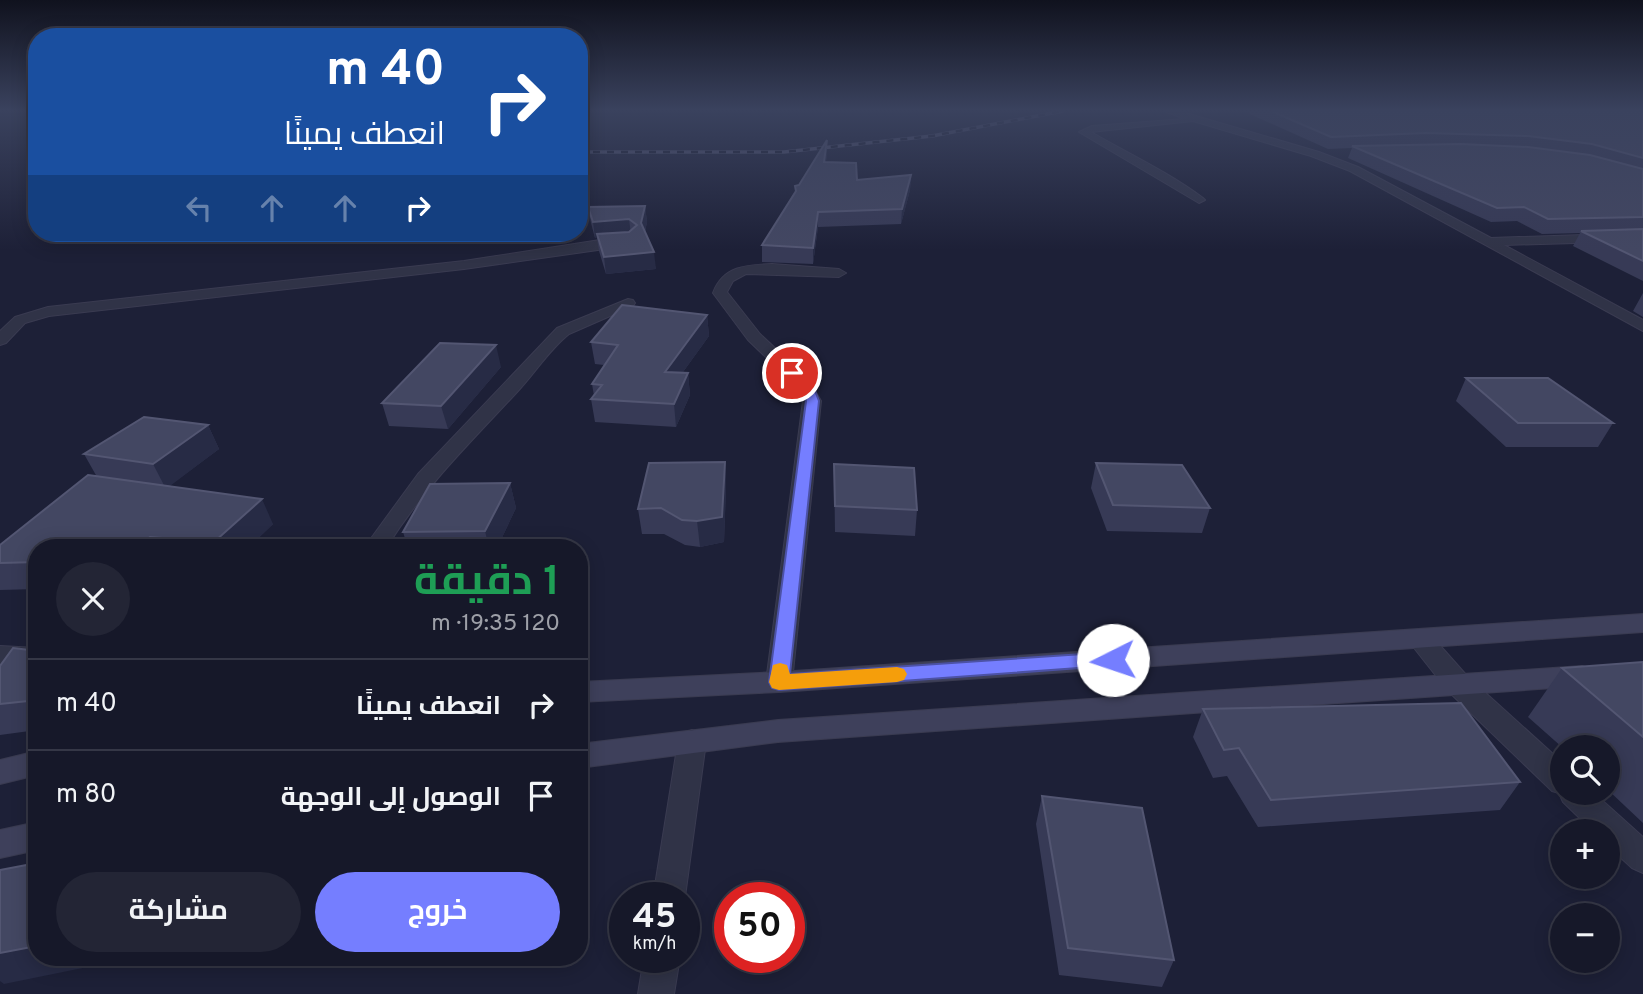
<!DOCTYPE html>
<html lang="ar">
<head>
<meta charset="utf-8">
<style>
	:root { --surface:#161829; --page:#232535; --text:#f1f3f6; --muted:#9ea0a8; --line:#353746; --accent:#757eff }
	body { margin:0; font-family:Overpass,Cairo,sans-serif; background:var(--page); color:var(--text); direction:rtl; height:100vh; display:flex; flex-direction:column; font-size:26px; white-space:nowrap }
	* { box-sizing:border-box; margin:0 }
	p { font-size:23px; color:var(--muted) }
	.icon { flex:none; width:38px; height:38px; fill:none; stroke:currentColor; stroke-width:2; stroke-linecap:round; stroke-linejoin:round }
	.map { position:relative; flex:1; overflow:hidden; direction:ltr }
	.panel { position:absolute; left:28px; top:539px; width:560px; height:427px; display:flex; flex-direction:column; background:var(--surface); border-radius:28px; box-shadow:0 4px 18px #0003,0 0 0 2px var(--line); direction:rtl }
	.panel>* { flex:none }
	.hud { position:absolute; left:28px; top:28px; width:560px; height:214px; border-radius:28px; box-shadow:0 4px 18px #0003,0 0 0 2px var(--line); direction:rtl; background:#1a4fa0; color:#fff; overflow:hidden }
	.tools { position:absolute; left:1550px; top:735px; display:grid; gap:14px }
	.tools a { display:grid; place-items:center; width:70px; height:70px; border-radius:50%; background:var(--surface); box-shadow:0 4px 18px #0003,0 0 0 2px var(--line); font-size:35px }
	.speed { position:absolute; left:609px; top:882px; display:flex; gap:14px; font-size:35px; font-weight:700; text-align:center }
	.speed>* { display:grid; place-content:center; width:91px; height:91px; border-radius:50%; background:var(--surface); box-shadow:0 4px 18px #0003,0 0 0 2px var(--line); line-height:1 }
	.speed small { font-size:18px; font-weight:400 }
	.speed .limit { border:10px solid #d22; background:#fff; color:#111 }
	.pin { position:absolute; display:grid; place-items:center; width:60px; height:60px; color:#fff; margin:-30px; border:4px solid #fff; border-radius:50%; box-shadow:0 2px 7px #0007 }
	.me { position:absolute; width:77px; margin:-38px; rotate:266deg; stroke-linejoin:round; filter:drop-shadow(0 0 5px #0008) }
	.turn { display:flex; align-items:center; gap:24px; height:147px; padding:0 28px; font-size:32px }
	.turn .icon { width:91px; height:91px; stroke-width:2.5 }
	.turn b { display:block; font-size:49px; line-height:60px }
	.lanes { display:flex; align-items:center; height:66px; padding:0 28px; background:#0003; justify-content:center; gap:35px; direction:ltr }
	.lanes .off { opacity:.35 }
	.round { display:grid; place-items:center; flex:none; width:74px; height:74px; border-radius:37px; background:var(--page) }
	.headline { display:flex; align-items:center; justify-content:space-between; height:119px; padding:0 28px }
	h1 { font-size:42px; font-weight:700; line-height:52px; color:#1e9e55 }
	.cta { display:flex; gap:14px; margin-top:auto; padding:14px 28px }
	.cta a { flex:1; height:80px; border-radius:42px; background:var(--accent); color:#fff; font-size:28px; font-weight:700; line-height:80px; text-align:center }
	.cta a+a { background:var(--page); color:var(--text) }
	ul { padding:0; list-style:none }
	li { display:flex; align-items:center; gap:21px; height:91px; padding:0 28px; border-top:2px solid var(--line) }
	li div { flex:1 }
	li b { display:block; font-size:26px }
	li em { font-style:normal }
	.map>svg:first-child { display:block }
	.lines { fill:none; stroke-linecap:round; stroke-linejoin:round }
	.street-casing { stroke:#3a3b51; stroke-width:2 }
	.secondary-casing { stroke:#3a3b51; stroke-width:2 }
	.street { fill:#303347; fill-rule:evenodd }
	.secondary { fill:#3e405b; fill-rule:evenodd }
	.rail-casing { stroke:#52546f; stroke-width:3.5 }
	.rail { stroke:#16182b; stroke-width:2.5; stroke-dasharray:7; stroke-linecap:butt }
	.wall { fill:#373a56 }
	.shaded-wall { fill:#272b45 }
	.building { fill:#434762; stroke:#535672; stroke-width:2 }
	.route { fill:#757eff; stroke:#4c52a6; stroke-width:2 }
	.slow { fill:#f59e0b }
</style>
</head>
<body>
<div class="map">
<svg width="1643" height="994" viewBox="0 0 1643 994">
	<rect width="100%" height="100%" fill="#1d2037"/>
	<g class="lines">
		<defs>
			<path id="street" d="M 1164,111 L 1179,111 L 1319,152 L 1358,167 L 1491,238 L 1643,233 L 1643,241 L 1504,245 L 1643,320 L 1643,331 L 1350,171 L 1311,156 L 1193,121 L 1091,132 C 1129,154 1168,172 1203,198 L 1205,200 L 1199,203 L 1079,132 L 1092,126 L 1185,119 Z
				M 613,238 L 626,238 L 632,242 L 626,246 L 464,269 L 49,316 L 25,323 L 6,343 L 0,345 L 0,331 L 15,317 L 48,307 L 464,261 Z
				M 772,264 L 839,269 L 846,273 L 839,277 L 746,274 L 733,281 L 727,292 L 760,334 L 808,379 L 821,401 L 792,682 L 789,689 L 779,692 L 769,689 L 766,682 L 803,401 L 795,385 L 748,340 L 713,293 C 723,266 746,265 772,264 Z
				M 628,299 L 633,300 L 635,303 L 633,306 L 569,334 C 549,350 535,373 518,391 C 469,444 426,485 386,548 L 364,548 L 418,474 L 557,328 Z
				M 1420,630 L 1429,633 L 1468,677 L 1563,763 L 1563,793 L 1594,793 L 1643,837 L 1643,873 L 1632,868 L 1608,846 L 1608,831 L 1593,831 L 1563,802 L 1559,793 L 1552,791 L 1448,691 L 1407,639 L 1411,633 Z
				M 0,646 L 37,648 L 37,668 L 0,664 Z
				M 692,730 L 702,734 L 706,742 L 684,904 L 684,898 L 653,898 L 678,742 L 682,734 Z
				M 644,957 L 680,957 L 674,994 L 638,994 Z"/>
			<path id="secondary" d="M 1643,614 L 1643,632 L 779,692 L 579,702 L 579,682 L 779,672 Z
				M 1582,666 L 1591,669 L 1595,676 L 1591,683 L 1582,686 L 778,742 L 579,768 L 579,744 L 778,720 Z
				M 37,751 L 37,775 L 0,784 L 0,760 Z
				M 37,822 L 37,850 L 0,858 L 0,830 Z"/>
		</defs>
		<!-- street casing -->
		<use href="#street" class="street-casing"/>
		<!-- secondary casing -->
		<use href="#secondary" class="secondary-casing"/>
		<!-- street -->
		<use href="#street" class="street"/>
		<!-- secondary -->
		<use href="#secondary" class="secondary"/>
		<defs>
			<path id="rail" d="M 579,152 L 784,152 L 932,136 L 1063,111"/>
		</defs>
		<!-- rail casing -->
		<use href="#rail" class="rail-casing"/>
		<!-- rail -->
		<use href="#rail" class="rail"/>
	</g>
	<!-- wall -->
	<path class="wall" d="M 1243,111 L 1643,111 L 1643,281 L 1573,246 L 1580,233 L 1542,234 L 1517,221 L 1491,222 L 1348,158 L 1352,148 L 1328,149 Z
		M 827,153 L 826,162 L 857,180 L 911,175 L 910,190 L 901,224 L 818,227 L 813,264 L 762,262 L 762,245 L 799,185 Z
		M 645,206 L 647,222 L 645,232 L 656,269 L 606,274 L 599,251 L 597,238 L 595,238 L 591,223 L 588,207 Z
		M 1643,293 L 1643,317 L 1633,311 Z
		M 707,315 L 709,336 L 683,372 L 688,373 L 690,395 L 676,427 L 595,422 L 591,399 L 594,396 L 592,384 L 604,365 L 595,364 L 591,342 Z
		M 501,367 L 448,429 L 389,426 L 382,403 Z
		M 1466,378 L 1613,423 L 1598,447 L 1506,447 L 1456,401 Z
		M 208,425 L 219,449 L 169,486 L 273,524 L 248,548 L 37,548 L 37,589 L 0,590 L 0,545 L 97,477 L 84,454 Z
		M 725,462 L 726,487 L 724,542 L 700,547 L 685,545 L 664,534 L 642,534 L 638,509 Z
		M 1096,463 L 1210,508 L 1202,533 L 1107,531 L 1091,488 Z
		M 834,464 L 917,510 L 915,536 L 835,532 Z
		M 510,483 L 516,508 L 497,548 L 408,548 L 403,532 Z
		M 37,651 L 37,730 L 0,735 L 0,704 Z
		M 1643,662 L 1643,823 L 1608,790 L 1608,747 L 1563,747 L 1563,748 L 1528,717 L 1562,668 Z
		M 1203,709 L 1520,782 L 1500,810 L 1258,827 L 1227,776 L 1213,778 L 1193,737 Z
		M 1042,796 L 1174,960 L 1162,987 L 1059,975 L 1036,824 Z"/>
	<!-- shaded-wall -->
	<path class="shaded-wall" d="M 827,140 L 827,153 L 824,176 L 824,162 Z
		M 911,175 L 910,190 L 901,224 L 902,209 Z
		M 645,206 L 647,222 L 643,239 L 641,223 Z
		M 818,212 L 818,227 L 813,264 L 813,248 Z
		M 629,219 L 631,235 L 597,234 L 597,238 L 595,238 L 593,222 Z
		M 654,252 L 656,269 L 606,274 L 604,257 Z
		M 707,315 L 709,336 L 667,394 L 665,372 Z
		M 496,345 L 501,367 L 448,429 L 441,406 Z
		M 688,373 L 690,395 L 676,427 L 674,404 Z
		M 208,425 L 219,449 L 166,489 L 153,464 Z
		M 725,462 L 726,487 L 724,542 L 700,547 L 697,521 Z
		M 510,483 L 516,508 L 497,548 L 489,548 L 485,531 Z
		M 262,499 L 273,524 L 248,548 L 217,548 L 214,542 Z
		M 150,537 L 156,548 L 135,548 Z
		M 0,945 L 37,946 L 37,957 L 124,957 L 122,960 L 4,984 L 0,981 Z"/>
	<!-- building -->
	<path class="building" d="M 1271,111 L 1643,111 L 1643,158 L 1592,144 L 1528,136 L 1426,133 L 1331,137 Z
		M 827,140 L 824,162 L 856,163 L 857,180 L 911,175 L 902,209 L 818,212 L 813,248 L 762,245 L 796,191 L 795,186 L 799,185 Z
		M 1461,144 L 1528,147 L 1590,155 L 1643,169 L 1643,217 L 1548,219 L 1524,207 L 1497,208 L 1352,146 Z
		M 645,206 L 641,223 L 654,252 L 604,257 L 597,234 L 629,232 L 637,225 L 629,219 L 593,222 L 588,207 Z
		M 1643,229 L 1643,261 L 1581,231 Z
		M 622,305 L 707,315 L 665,372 L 688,373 L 674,404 L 591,399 L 602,385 L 592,384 L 618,345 L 591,342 Z
		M 440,343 L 496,345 L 441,406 L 382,403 Z
		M 1466,378 L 1548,378 L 1613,423 L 1518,423 Z
		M 144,417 L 208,425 L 153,464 L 84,454 Z
		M 725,462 L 722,517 L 697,521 L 682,520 L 661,508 L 638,509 L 649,463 Z
		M 1096,463 L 1182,465 L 1210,508 L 1113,505 Z
		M 834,464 L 914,468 L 917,510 L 835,506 Z
		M 88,475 L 262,499 L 214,542 L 150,537 L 135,548 L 100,548 L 84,545 L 77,548 L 37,548 L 37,562 L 0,563 L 0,545 Z
		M 510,483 L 485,531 L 403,532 L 430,484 Z
		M 13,648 L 37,651 L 37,700 L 0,704 L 0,666 Z
		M 1643,662 L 1643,737 L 1562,668 Z
		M 1461,703 L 1520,782 L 1271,800 L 1239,748 L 1224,750 L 1203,709 Z
		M 1042,796 L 1142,808 L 1174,960 L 1068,948 Z
		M 37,863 L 37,946 L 0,953 L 0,870 Z"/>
	<!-- sky -->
	<linearGradient id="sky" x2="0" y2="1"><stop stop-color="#10121e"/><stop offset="0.44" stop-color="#3a425e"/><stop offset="1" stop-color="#3a425e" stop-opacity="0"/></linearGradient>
	<rect width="1643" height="250" fill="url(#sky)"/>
	<!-- route -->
	<path class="route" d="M 792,370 L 812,383 L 819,401 L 790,674 L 1113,652 L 1120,654 L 1123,660 L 1120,665 L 779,690 L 772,688 L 769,682 L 806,401 L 801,387 L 786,373 Z"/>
	<!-- slow -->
	<path class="slow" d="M 780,663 L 787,665 L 790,674 L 897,667 L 904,669 L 907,674 L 904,680 L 897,682 L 779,690 L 772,688 L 769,682 L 773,665 Z"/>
</svg>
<div class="tools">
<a><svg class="icon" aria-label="search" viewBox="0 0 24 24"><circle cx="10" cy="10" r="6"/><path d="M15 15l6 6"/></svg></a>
<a>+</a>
<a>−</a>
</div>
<div class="speed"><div>45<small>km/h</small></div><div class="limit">50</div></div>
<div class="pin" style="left:792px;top:373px;background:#d93025"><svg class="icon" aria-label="arrive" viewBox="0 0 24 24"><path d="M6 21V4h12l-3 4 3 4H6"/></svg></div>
<svg class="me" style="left:1113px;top:660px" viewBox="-20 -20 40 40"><circle r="19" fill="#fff"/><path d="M0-13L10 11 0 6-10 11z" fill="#757eff"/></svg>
<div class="hud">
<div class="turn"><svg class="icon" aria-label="right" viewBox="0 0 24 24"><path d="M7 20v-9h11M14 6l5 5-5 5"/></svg><div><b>40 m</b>انعطف يمينًا</div></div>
<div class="lanes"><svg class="icon off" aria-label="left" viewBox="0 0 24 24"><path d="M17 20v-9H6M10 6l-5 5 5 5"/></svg><svg class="icon off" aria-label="ahead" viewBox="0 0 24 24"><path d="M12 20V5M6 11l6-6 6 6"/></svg><svg class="icon off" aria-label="ahead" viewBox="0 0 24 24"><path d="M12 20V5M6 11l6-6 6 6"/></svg><svg class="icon" aria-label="right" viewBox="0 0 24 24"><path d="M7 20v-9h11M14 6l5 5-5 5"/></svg></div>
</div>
<section class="panel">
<div class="headline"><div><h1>1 دقيقة</h1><p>120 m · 19:35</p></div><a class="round"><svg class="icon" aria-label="close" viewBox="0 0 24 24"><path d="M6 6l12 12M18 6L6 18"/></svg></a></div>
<ul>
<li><svg class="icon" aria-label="right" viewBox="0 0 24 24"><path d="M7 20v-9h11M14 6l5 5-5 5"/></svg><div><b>انعطف يمينًا</b></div><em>40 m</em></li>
<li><svg class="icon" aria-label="arrive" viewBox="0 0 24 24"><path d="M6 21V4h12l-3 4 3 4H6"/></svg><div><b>الوصول إلى الوجهة</b></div><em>80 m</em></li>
</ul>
<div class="cta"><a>خروج</a><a>مشاركة</a></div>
</section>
</div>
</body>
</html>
